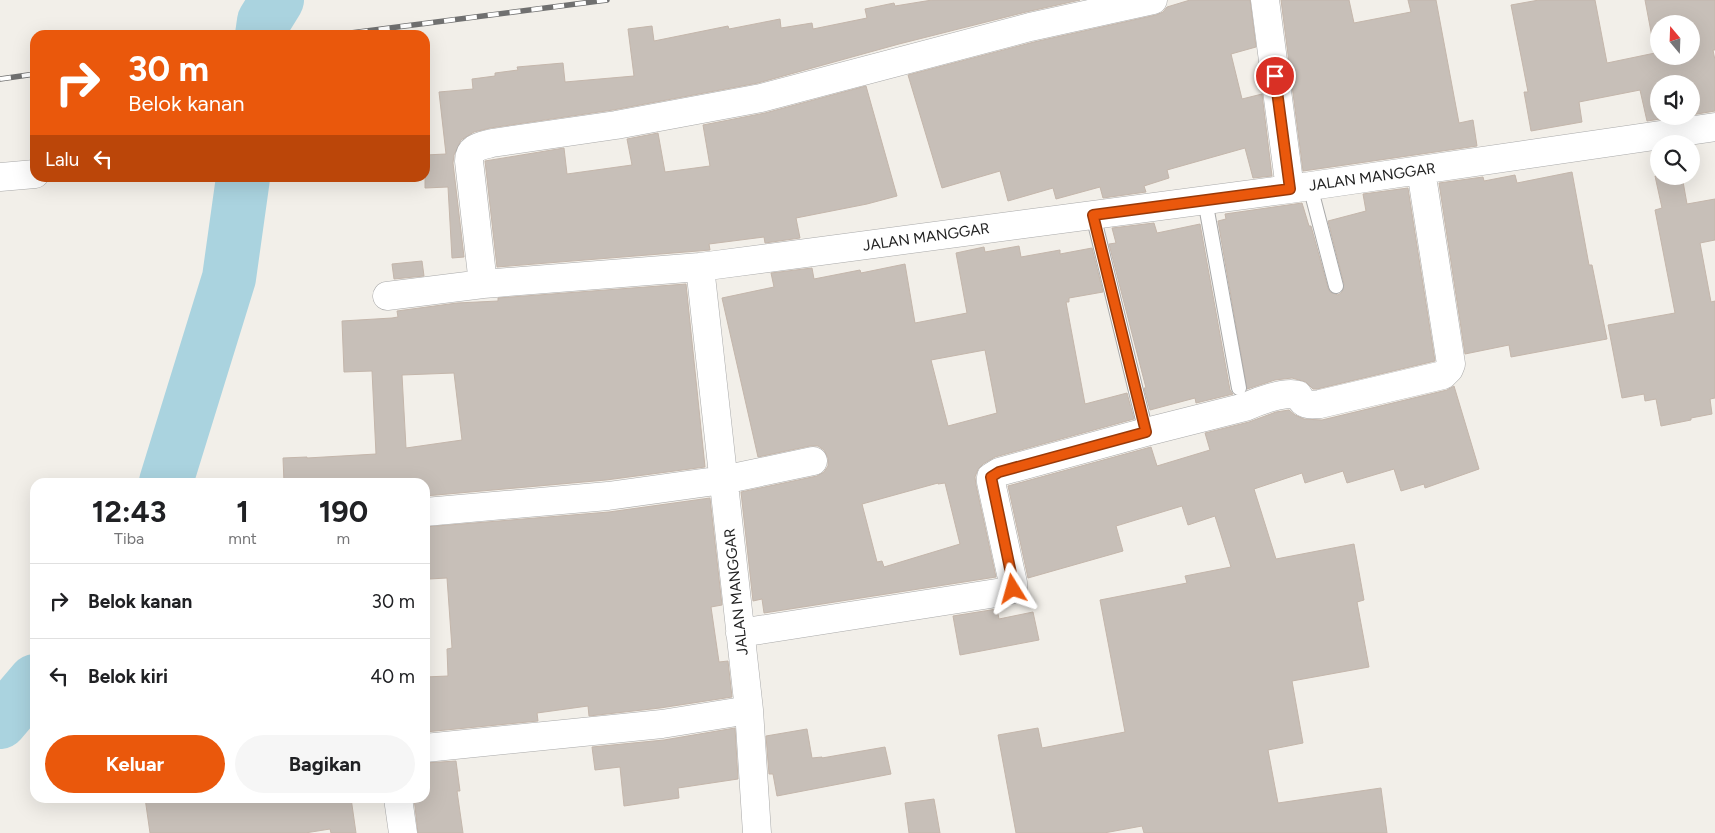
<!DOCTYPE html>
<html lang="id">
<head>
<meta charset="utf-8">
<style>
	:root { --surface:#fff; --page:#f6f6f6; --text:#202124; --muted:#757577; --line:#e0e0e0; --accent:#ea580c }
	body { margin:0; font-family:Figtree,sans-serif; background:var(--page); color:var(--text); height:100vh; display:flex; flex-direction:column; font-size:19px; white-space:nowrap }
	* { box-sizing:border-box; margin:0 }
	p { font-size:16px; color:var(--muted) }
	.icon { flex:none; width:28px; height:28px; fill:none; stroke:currentColor; stroke-width:2; stroke-linecap:round; stroke-linejoin:round }
	.map { position:relative; flex:1; overflow:hidden }
	.sheet { position:absolute; left:30px; top:478px; width:400px; height:325px; display:flex; flex-direction:column; background:var(--surface); border-radius:15px; box-shadow:0 5px 20px #0002 }
	.sheet>* { flex:none }
	.hud { position:absolute; left:30px; top:30px; width:400px; height:152px; border-radius:15px; box-shadow:0 5px 20px #0002; background:#ea580c; color:#fff; overflow:hidden }
	.needle { width:32px; rotate:341deg }
	.controls { position:absolute; left:1650px; top:15px; display:grid; gap:10px }
	.controls a { display:grid; place-items:center; width:50px; height:50px; border-radius:50%; background:var(--surface); box-shadow:0 5px 20px #0002; font-size:25px }
	.pin { position:absolute; display:grid; place-items:center; width:42px; height:42px; color:#fff; margin:-21px; border:2px solid #fff; border-radius:50%; box-shadow:0 1px 5px #0007 }
	.me { position:absolute; width:55px; margin:-28px; rotate:352deg; stroke-linejoin:round; filter:drop-shadow(0 0 4px #0008) }
	.turn { display:flex; align-items:center; gap:18px; height:105px; padding:0 15px; font-size:22px }
	.turn .icon { width:65px; height:65px; stroke-width:2.5 }
	.turn b { display:block; font-size:35px; line-height:42px }
	.then { display:flex; align-items:center; height:48px; padding:0 15px; background:#0003; gap:10px; font-size:19px }
	.eta { display:flex; justify-content:space-evenly; align-items:center; height:85px; text-align:center }
	.eta b { font-size:30px; font-weight:700; line-height:35px }
	.primary-button { display:flex; gap:10px; margin-top:auto; padding:10px 15px }
	.primary-button a { flex:1; height:58px; border-radius:30px; background:var(--accent); color:#fff; font-size:20px; font-weight:700; line-height:58px; text-align:center }
	.primary-button a+a { background:var(--page); color:var(--text) }
	ul { padding:0; list-style:none }
	li { display:flex; align-items:center; gap:15px; height:75px; padding:0 15px; border-top:1px solid var(--line) }
	li div { flex:1 }
	li b { display:block; font-size:19px }
	li em { font-style:normal }
	.map>svg:first-child { display:block }
	.lines { fill:none; stroke-linecap:round; stroke-linejoin:round }
	.river { stroke:#aad3df; stroke-width:54 }
	.building { fill:#c7bfb8; stroke:#c4b6ab; fill-rule:evenodd }
	.service-casing { stroke:#a9a9a9; stroke-width:16 }
	.minor-casing { stroke:#a9a9a9; stroke-width:29 }
	.service { stroke:#fff; stroke-width:14 }
	.minor { stroke:#fff; stroke-width:28 }
	.rail-casing { stroke:#707070; stroke-width:5.5 }
	.rail { stroke:#fff; stroke-width:4; stroke-dasharray:11; stroke-linecap:butt }
	.route-casing { stroke:#983908; stroke-width:12 }
	.route { stroke:#ea580c; stroke-width:9 }
	.labels { text-anchor:middle; stroke-width:5; stroke-linejoin:round; paint-order:stroke }
	.street-label { font-size:15px; fill:#222; stroke:#fff }
</style>
</head>
<body>
<div class="map">
<svg width="1715" height="833" viewBox="0 0 1715 833">
	<rect width="100%" height="100%" fill="#f2efe9"/>
	<g class="lines">
		<!-- river -->
		<path class="river" d="M 262,35 L 264,21 L 277,0
			M 166,482 L 229,278 L 243,178
			M 0,722 L 35,681"/>
	</g>
	<!-- building -->
	<path class="building" d="M 932,0 L 1080,0 L 1026,12 L 899,44 L 758,83 L 613,110 L 490,128 L 474,132 L 461,140 L 454,155 L 453,163 L 464,257 L 452,258 L 448,187 L 425,188 L 425,155 L 446,154 L 439,92 L 473,89 L 472,79 L 495,76 L 495,73 L 518,70 L 517,67 L 563,63 L 565,82 L 634,76 L 628,29 L 652,26 L 654,41 L 728,26 L 729,29 L 780,19 L 781,28 L 812,23 L 813,29 L 867,18 L 865,9 L 894,3 L 895,6 Z
		M 1190,0 L 1250,0 L 1256,47 L 1231,54 L 1242,99 L 1262,94 L 1272,176 L 1253,178 L 1245,148 L 1167,170 L 1169,178 L 1144,186 L 1146,192 L 1103,198 L 1100,187 L 1056,199 L 1053,188 L 1008,201 L 1000,171 L 942,188 L 908,75 L 1034,42 L 1156,15 L 1163,12 L 1167,7 Z
		M 1281,0 L 1349,0 L 1354,23 L 1411,12 L 1408,0 L 1436,0 L 1459,123 L 1473,120 L 1477,146 L 1303,171 Z
		M 1539,0 L 1595,0 L 1607,63 L 1655,53 L 1645,0 L 1715,0 L 1715,50 L 1713,50 L 1715,60 L 1715,111 L 1691,115 L 1691,84 L 1659,84 L 1659,116 L 1680,116 L 1647,121 L 1640,90 L 1579,102 L 1582,122 L 1531,131 L 1524,92 L 1528,92 L 1511,5 ZM 1659,24 L 1691,24 L 1691,56 L 1659,56 Z
		M 866,86 L 897,196 L 867,204 L 796,218 L 800,238 L 765,243 L 764,237 L 709,244 L 710,250 L 698,251 L 497,267 L 485,161 L 564,148 L 567,174 L 632,165 L 627,139 L 658,133 L 665,172 L 710,166 L 703,125 L 765,113 Z
		M 1572,172 L 1589,265 L 1592,265 L 1607,339 L 1511,357 L 1509,345 L 1465,354 L 1439,183 L 1483,177 L 1484,181 L 1515,175 L 1517,183 Z
		M 1655,176 L 1682,176 L 1687,204 L 1715,199 L 1715,240 L 1700,243 L 1711,302 L 1715,301 L 1715,398 L 1710,399 L 1712,414 L 1691,418 L 1691,420 L 1661,426 L 1656,399 L 1645,401 L 1644,394 L 1622,398 L 1608,325 L 1675,313 L 1655,210 L 1662,208 Z
		M 1408,188 L 1435,361 L 1317,389 L 1313,389 L 1306,382 L 1292,378 L 1275,380 L 1247,389 L 1218,221 L 1226,219 L 1225,214 L 1302,203 L 1309,226 L 1311,226 L 1328,288 L 1330,292 L 1338,295 L 1342,292 L 1344,284 L 1328,221 L 1366,211 L 1363,194 Z
		M 1154,223 L 1157,233 L 1200,224 L 1230,390 L 1233,394 L 1196,403 L 1195,398 L 1150,410 L 1144,388 L 1146,388 L 1109,244 L 1116,243 L 1112,228 Z
		M 1019,246 L 1021,257 L 1060,250 L 1060,254 L 1092,248 L 1103,292 L 1069,298 L 1069,302 L 1066,302 L 1085,404 L 1127,393 L 1134,419 L 995,457 L 983,464 L 978,469 L 975,477 L 976,485 L 996,577 L 764,613 L 762,599 L 753,601 L 741,492 L 817,476 L 824,472 L 828,466 L 828,458 L 824,450 L 818,446 L 810,446 L 758,457 L 722,298 L 774,287 L 771,273 L 812,268 L 814,279 L 860,270 L 861,273 L 905,264 L 915,323 L 967,313 L 956,253 L 984,247 L 985,252 ZM 985,350 L 997,413 L 948,426 L 931,360 ZM 938,483 L 938,484 L 945,483 L 960,544 L 884,567 L 882,561 L 877,562 L 862,504 Z
		M 422,261 L 424,276 L 394,279 L 392,264 Z
		M 686,284 L 705,467 L 606,480 L 425,496 L 425,482 L 284,482 L 283,458 L 307,457 L 307,458 L 376,454 L 372,371 L 344,372 L 342,321 L 392,318 L 398,317 L 397,311 L 457,303 L 498,301 L 498,298 ZM 454,373 L 462,440 L 406,448 L 402,375 Z
		M 1454,386 L 1479,469 L 1425,488 L 1424,484 L 1401,491 L 1394,469 L 1347,483 L 1343,471 L 1305,483 L 1302,473 L 1254,489 L 1276,559 L 1354,544 L 1364,600 L 1357,602 L 1369,667 L 1292,681 L 1303,743 L 1268,750 L 1278,803 L 1381,788 L 1387,833 L 1144,833 L 1142,826 L 1104,833 L 1016,833 L 998,735 L 1038,728 L 1042,748 L 1125,732 L 1100,600 L 1187,583 L 1185,576 L 1231,567 L 1215,516 L 1188,525 L 1182,506 L 1116,526 L 1123,551 L 1028,578 L 1008,486 L 1151,447 L 1157,466 L 1210,450 L 1205,433 L 1249,422 L 1276,412 L 1289,410 L 1295,415 L 1304,419 L 1322,420 L 1447,390 Z
		M 710,498 L 722,605 L 711,607 L 719,662 L 728,661 L 732,697 L 660,708 L 589,716 L 588,706 L 537,713 L 538,721 L 425,732 L 425,677 L 448,676 L 447,649 L 452,648 L 447,578 L 429,579 L 425,527 L 609,512 Z
		M 997,609 L 999,619 L 1033,612 L 1039,640 L 960,655 L 953,616 Z
		M 735,728 L 738,779 L 678,788 L 679,798 L 624,806 L 620,767 L 595,770 L 592,747 L 664,740 Z
		M 807,729 L 812,758 L 822,757 L 822,758 L 885,747 L 891,774 L 777,796 L 773,774 L 769,774 L 766,736 Z
		M 456,761 L 460,791 L 457,791 L 463,833 L 418,833 L 414,798 L 425,798 L 425,763 Z
		M 145,798 L 351,798 L 356,833 L 331,833 L 330,829 L 305,833 L 150,833 Z
		M 934,799 L 940,833 L 909,833 L 905,803 Z"/>
	<g class="lines">
		<defs>
			<path id="service" d="M 1310,186 L 1336,286
				M 1205,200 L 1239,388
				M 1093,215 L 1146,432"/>
			<path id="minor" d="M 1265,0 L 1290,189
				M 0,177 L 35,174
				M 483,284 L 469,161 C 469,147 481,146 492,143 L 616,125 L 761,98 L 1030,27 L 1153,0
				M 387,296 L 483,284 L 700,267
				M 425,512 L 608,496 L 723,480 L 813,461
				M 740,633 L 1003,592 L 1013,589 L 1013,583 L 991,482 L 991,477 L 999,472 L 1146,432 L 1245,407 C 1258,401 1285,391 1298,395 C 1304,406 1309,405 1320,404 L 1443,375 L 1449,369 L 1451,364 L 1421,170
				M 425,748 L 662,724 L 749,710
				M 398,798 L 403,833
				M 757,833 L 749,710 L 700,267 L 1290,189 L 1715,127"/>
		</defs>
		<!-- service casing -->
		<use href="#service" class="service-casing"/>
		<!-- minor casing -->
		<use href="#minor" class="minor-casing"/>
		<!-- service -->
		<use href="#service" class="service"/>
		<!-- minor -->
		<use href="#minor" class="minor"/>
		<defs>
			<path id="rail" d="M 335,35 L 607,0
				M 0,79 L 35,74"/>
		</defs>
		<!-- rail casing -->
		<use href="#rail" class="rail-casing"/>
		<!-- rail -->
		<use href="#rail" class="rail"/>
	</g>
	<g class="lines">
		<defs>
			<path id="route" d="M 1013,589 L 1013,583 L 991,477 L 999,472 L 1146,432 L 1093,215 L 1290,189 L 1275,76"/>
		</defs>
		<!-- route casing -->
		<use href="#route" class="route-casing"/>
		<!-- route -->
		<use href="#route" class="route"/>
	</g>
	<g class="labels">
		<!-- street labels -->
		<g class="street-label">
			<text transform="translate(1372 177) rotate(-8)" y="5">JALAN MANGGAR</text>
			<text transform="translate(926 237) rotate(-8)" y="5">JALAN MANGGAR</text>
			<text transform="translate(736 592) rotate(-96)" y="5">JALAN MANGGAR</text>
		</g>
	</g>
</svg>
<div class="controls">
<a><svg class="needle" viewBox="-14 -14 28 28"><path d="M0-13l5 13h-10z" fill="#e53935"/><path d="M0 13l5-13h-10z" fill="#757577"/></svg></a>
<a><svg class="icon" aria-label="sound" viewBox="0 0 24 24"><path d="M4 9h4l5-4v14l-5-4H4zM17 9q2 3 0 6"/></svg></a>
<a><svg class="icon" aria-label="search" viewBox="0 0 24 24"><circle cx="10" cy="10" r="6"/><path d="M15 15l6 6"/></svg></a>
</div>
<div class="pin" style="left:1275px;top:76px;background:#d93025"><svg class="icon" aria-label="arrive" viewBox="0 0 24 24"><path d="M6 21V4h12l-3 4 3 4H6"/></svg></div>
<svg class="me" style="left:1013px;top:589px" viewBox="-20 -20 40 40"><path d="M0-17L14 15 0 8-14 15z" fill="#ea580c" stroke="#fff" stroke-width="4"/></svg>
<div class="hud">
<div class="turn"><svg class="icon" aria-label="right" viewBox="0 0 24 24"><path d="M7 20v-9h11M14 6l5 5-5 5"/></svg><div><b>30 m</b>Belok kanan</div></div>
<div class="then">Lalu<svg class="icon" aria-label="left" viewBox="0 0 24 24"><path d="M17 20v-9H6M10 6l-5 5 5 5"/></svg></div>
</div>
<section class="sheet">
<div class="eta">
<div><b>12:43</b><p>Tiba</p></div>
<div><b>1</b><p>mnt</p></div>
<div><b>190</b><p>m</p></div>
</div>
<ul>
<li><svg class="icon" aria-label="right" viewBox="0 0 24 24"><path d="M7 20v-9h11M14 6l5 5-5 5"/></svg><div><b>Belok kanan</b></div><em>30 m</em></li>
<li><svg class="icon" aria-label="left" viewBox="0 0 24 24"><path d="M17 20v-9H6M10 6l-5 5 5 5"/></svg><div><b>Belok kiri</b></div><em>40 m</em></li>
</ul>
<div class="primary-button"><a>Keluar</a><a>Bagikan</a></div>
</section>
</div>
</body>
</html>
